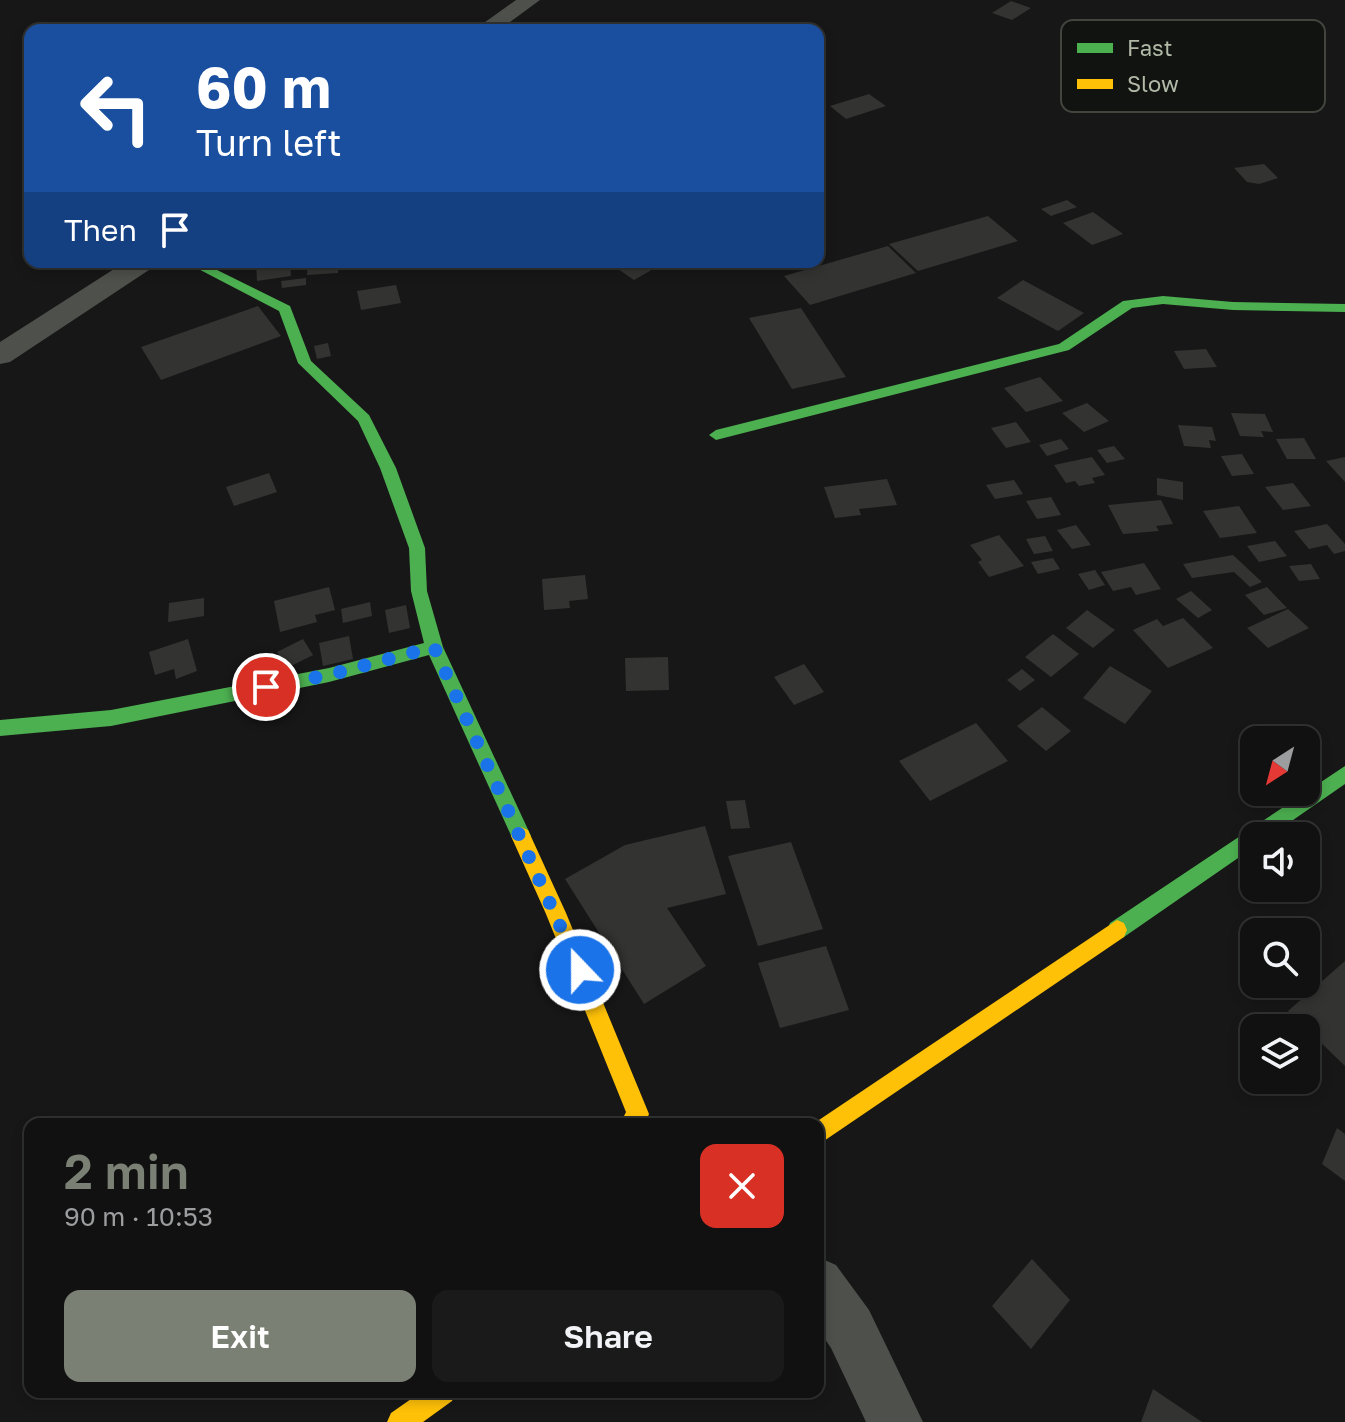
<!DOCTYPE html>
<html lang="en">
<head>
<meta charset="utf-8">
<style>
	:root { --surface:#111; --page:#1a1a1a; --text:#f1f3f6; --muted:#9c9d9f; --line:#303131; --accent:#7b8075 }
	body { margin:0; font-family:"Golos Text",sans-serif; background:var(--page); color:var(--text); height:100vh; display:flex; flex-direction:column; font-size:30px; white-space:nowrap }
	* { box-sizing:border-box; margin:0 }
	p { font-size:26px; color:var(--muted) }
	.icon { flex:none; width:44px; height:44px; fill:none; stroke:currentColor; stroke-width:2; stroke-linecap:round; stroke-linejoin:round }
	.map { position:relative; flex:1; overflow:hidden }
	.details { position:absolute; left:24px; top:1118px; width:800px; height:280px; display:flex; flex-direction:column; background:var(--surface); border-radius:16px; box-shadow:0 4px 12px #0003,0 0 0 2px var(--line) }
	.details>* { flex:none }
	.guide { position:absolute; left:24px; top:24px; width:800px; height:244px; border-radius:16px; box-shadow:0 4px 12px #0003,0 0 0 2px var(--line); background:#1a4fa0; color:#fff; overflow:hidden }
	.needle { width:52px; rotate:216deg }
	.buttons { position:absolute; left:1240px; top:726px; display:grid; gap:16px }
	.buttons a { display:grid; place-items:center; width:80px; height:80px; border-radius:16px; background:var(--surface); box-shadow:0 4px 12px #0003,0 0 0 2px var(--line); font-size:40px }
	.pin { position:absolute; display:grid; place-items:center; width:68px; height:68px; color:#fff; margin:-34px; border:4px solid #fff; border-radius:50%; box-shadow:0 2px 8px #0007 }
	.me { position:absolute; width:88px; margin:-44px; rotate:338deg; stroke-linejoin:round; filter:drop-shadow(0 0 6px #0008) }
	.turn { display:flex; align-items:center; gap:28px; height:168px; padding:0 40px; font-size:36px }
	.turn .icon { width:104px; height:104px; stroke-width:2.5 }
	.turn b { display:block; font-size:56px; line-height:68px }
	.then { display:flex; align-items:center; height:76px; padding:0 40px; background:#0003; gap:16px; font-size:30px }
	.round { display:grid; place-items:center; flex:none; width:84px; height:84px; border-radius:16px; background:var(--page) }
	.headline { display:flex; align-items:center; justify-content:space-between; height:136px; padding:0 40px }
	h1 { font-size:48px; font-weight:600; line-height:60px; color:var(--accent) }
	.primary-button { display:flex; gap:16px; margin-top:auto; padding:16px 40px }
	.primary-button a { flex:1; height:92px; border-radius:16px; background:var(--accent); color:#fff; font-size:32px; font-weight:600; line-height:92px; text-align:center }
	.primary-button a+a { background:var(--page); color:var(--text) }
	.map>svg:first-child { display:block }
	.building { fill:#333431 }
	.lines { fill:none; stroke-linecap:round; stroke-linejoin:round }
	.street { fill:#4e504b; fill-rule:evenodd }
	.fast { fill:#4caf50; fill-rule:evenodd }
	.slow { fill:#ffc107; fill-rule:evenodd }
	.route { stroke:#1a73e8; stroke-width:14; stroke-dasharray:0 25.2 }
	.key { fill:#111311; stroke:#41453e; stroke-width:2 }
	.key-label { font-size:22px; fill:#b1b9a7 }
</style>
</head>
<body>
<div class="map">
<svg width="1345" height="1422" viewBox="0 0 1345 1422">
	<rect width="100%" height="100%" fill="#171717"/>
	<!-- building -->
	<path class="building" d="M 1011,1 L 1031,8 L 1012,20 L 992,13 Z
		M 869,94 L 886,106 L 846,119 L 830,106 Z
		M 1264,164 L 1278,178 L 1259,184 L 1247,182 L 1234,168 Z
		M 1067,200 L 1077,207 L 1051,216 L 1041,209 Z
		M 1093,212 L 1123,234 L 1092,245 L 1063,223 Z
		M 988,216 L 1018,241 L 918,271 L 889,244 Z
		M 888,246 L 916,273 L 810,305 L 784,276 Z
		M 256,262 L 290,262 L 291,276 L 257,281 Z
		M 308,262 L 339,262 L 338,273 L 307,275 Z
		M 618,262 L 646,262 L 655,268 L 634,280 L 612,265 Z
		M 306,278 L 306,285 L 282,288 L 281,281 Z
		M 1023,280 L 1084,313 L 1058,331 L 997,298 Z
		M 396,285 L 401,303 L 361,310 L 357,291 Z
		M 258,306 L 281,336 L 161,380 L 141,347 Z
		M 801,308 L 846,377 L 792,389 L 749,318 Z
		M 328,343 L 331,356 L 317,359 L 314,346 Z
		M 1206,349 L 1217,367 L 1184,369 L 1174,351 Z
		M 1040,377 L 1063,401 L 1026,412 L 1004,388 Z
		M 1087,403 L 1109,421 L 1084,432 L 1062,413 Z
		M 1231,413 L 1265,414 L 1273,432 L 1261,431 L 1264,437 L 1240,436 Z
		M 1016,422 L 1031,442 L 1006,448 L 991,428 Z
		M 1178,425 L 1212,427 L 1216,441 L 1209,440 L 1211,448 L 1184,446 Z
		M 1304,438 L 1316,459 L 1287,459 L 1276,439 Z
		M 1061,439 L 1069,449 L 1047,456 L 1039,445 Z
		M 1114,446 L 1125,459 L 1107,463 L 1097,450 Z
		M 1242,454 L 1254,474 L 1232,476 L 1221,456 Z
		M 1092,457 L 1105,475 L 1092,478 L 1095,483 L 1079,486 L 1075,481 L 1066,483 L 1054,465 Z
		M 1345,457 L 1345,482 L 1326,461 Z
		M 269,473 L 277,492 L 234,506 L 226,487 Z
		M 1157,478 L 1183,482 L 1183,500 L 1157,495 Z
		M 887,479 L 897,505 L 859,509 L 861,515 L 835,518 L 824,487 Z
		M 1014,480 L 1023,494 L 995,499 L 986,485 Z
		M 1293,483 L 1311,506 L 1283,510 L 1265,487 Z
		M 1051,497 L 1061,515 L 1037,519 L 1026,501 Z
		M 1161,500 L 1173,524 L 1156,526 L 1159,531 L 1123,534 L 1108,505 Z
		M 1239,506 L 1257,533 L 1220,538 L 1203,511 Z
		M 1327,524 L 1345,544 L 1345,551 L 1334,554 L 1327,545 L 1309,549 L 1294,531 Z
		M 1076,525 L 1091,545 L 1072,549 L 1057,530 Z
		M 999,535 L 1024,566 L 989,577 L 978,562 L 982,560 L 970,545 Z
		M 1045,536 L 1053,551 L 1034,554 L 1026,539 Z
		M 1275,541 L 1287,556 L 1259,562 L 1247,546 Z
		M 1233,555 L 1262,582 L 1250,587 L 1234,572 L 1192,578 L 1183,564 Z
		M 1053,558 L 1060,569 L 1038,574 L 1031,562 Z
		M 1144,563 L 1161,589 L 1136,595 L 1131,587 L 1113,591 L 1101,572 Z
		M 1311,564 L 1320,579 L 1299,581 L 1289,566 Z
		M 1095,570 L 1105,585 L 1089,590 L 1078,574 Z
		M 585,575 L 588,599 L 569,601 L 570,608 L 544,610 L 542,579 Z
		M 329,587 L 335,610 L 315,615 L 317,622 L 280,632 L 274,601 Z
		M 1267,587 L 1287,608 L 1264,615 L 1245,595 Z
		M 1191,591 L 1212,610 L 1198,618 L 1176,599 Z
		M 204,598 L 204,616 L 168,622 L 169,603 Z
		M 370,602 L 372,616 L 343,623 L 341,609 Z
		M 406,605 L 410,628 L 389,633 L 385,610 Z
		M 1288,609 L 1309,628 L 1268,648 L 1247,628 Z
		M 1087,610 L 1115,630 L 1093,648 L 1066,628 Z
		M 1183,618 L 1213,648 L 1168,668 L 1133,630 L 1157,619 L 1163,626 Z
		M 1053,634 L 1079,654 L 1051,677 L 1025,657 Z
		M 349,636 L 353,659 L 323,666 L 319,643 Z
		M 188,639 L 197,671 L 176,679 L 174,669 L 155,675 L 149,652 Z
		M 303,639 L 313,655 L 287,668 L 277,652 Z
		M 668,657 L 669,690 L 626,691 L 625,658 Z
		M 804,664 L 824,692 L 794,705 L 774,677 Z
		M 1110,666 L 1152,691 L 1125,724 L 1083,698 Z
		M 1022,669 L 1035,680 L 1020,691 L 1007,680 Z
		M 1042,707 L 1071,731 L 1046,751 L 1017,726 Z
		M 976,723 L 1008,761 L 930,801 L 899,761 Z
		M 745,800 L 750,828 L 731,829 L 726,801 Z
		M 705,826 L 726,894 L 667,908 L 706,966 L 644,1004 L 565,879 L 625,845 Z
		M 791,842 L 823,929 L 758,946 L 728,856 Z
		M 826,946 L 849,1010 L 780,1028 L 758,963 Z
		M 1345,961 L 1345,1066 L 1288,1011 Z
		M 1337,1128 L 1345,1134 L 1345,1181 L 1322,1164 Z
		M 1032,1259 L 1070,1300 L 1031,1349 L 992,1306 Z
		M 1153,1389 L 1202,1422 L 1141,1422 Z"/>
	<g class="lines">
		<!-- street -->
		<path class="street" d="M 516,0 L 540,0 L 499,30 L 474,30 Z
			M 125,262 L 156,262 L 152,268 L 10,362 L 0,364 L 0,342 Z
			M 818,1257 L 836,1265 L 869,1310 L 923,1422 L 866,1422 L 831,1348 L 818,1329 Z"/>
		<!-- fast -->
		<path class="fast" d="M 185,262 L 201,262 L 290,306 L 311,361 L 369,415 L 396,468 L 425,548 L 427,591 L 443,647 L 531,836 L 528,842 L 521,845 L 514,842 L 429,655 L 329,682 L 111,726 L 0,736 L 0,720 L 111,710 L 329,668 L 424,643 L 411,591 L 409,548 L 380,468 L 358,421 L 298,363 L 279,311 Z
			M 1163,296 L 1233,302 L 1345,304 L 1345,312 L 1233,310 L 1163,304 L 1132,308 L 1069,350 L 716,440 L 709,435 L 716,430 L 1059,344 L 1123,301 Z
			M 1345,766 L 1345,784 L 1270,836 L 1254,836 L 1254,847 L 1124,937 L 1117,940 L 1110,937 L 1107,930 L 1110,923 Z"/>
		<!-- slow -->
		<path class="slow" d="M 521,827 L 528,830 L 566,913 L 649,1114 L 645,1124 L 620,1124 L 626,1112 L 546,914 L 511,836 L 514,830 Z
			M 1117,920 L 1124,923 L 1127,930 L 1124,937 L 818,1145 L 818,1124 L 813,1124 Z
			M 421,1392 L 456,1392 L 452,1401 L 423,1422 L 387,1422 L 391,1413 Z"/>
	</g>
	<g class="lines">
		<!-- route -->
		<path class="route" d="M 266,687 L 329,675 L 434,647 L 580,970"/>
	</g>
	<!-- legend -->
	<rect x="1061" y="20" width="264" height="92" rx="12" class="key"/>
	<rect x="1077" y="43" width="36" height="10" fill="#4caf50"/>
	<rect x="1077" y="79" width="36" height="10" fill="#ffc107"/>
	<g class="key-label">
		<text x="1127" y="56">Fast</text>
		<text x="1127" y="92">Slow</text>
	</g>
</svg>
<div class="buttons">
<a><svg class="needle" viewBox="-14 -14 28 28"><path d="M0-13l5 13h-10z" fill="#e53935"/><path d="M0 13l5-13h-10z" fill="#9c9d9f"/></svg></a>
<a><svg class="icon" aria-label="sound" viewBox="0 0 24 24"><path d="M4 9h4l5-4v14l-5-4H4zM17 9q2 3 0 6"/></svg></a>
<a><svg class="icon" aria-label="search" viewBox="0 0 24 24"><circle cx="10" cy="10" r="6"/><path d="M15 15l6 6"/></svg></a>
<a><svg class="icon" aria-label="layers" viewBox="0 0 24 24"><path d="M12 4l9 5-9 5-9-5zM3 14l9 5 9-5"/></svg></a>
</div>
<div class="pin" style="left:266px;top:687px;background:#d93025"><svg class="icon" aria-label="arrive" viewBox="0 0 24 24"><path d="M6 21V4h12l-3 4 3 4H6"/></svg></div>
<svg class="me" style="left:580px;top:970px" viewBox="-20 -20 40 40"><circle r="17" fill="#1a73e8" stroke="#fff" stroke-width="3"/><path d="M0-11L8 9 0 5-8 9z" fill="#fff"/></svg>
<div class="guide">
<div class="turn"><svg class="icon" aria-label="left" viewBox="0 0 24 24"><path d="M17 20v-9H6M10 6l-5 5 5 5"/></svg><div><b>60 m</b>Turn left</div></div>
<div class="then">Then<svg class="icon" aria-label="arrive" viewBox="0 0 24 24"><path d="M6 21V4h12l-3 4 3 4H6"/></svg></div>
</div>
<section class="details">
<div class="headline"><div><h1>2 min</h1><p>90 m · 10:53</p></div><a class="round" style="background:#d93025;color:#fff"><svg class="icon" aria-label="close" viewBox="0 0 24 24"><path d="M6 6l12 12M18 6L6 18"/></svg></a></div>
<div class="primary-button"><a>Exit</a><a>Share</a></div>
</section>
</div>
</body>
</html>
